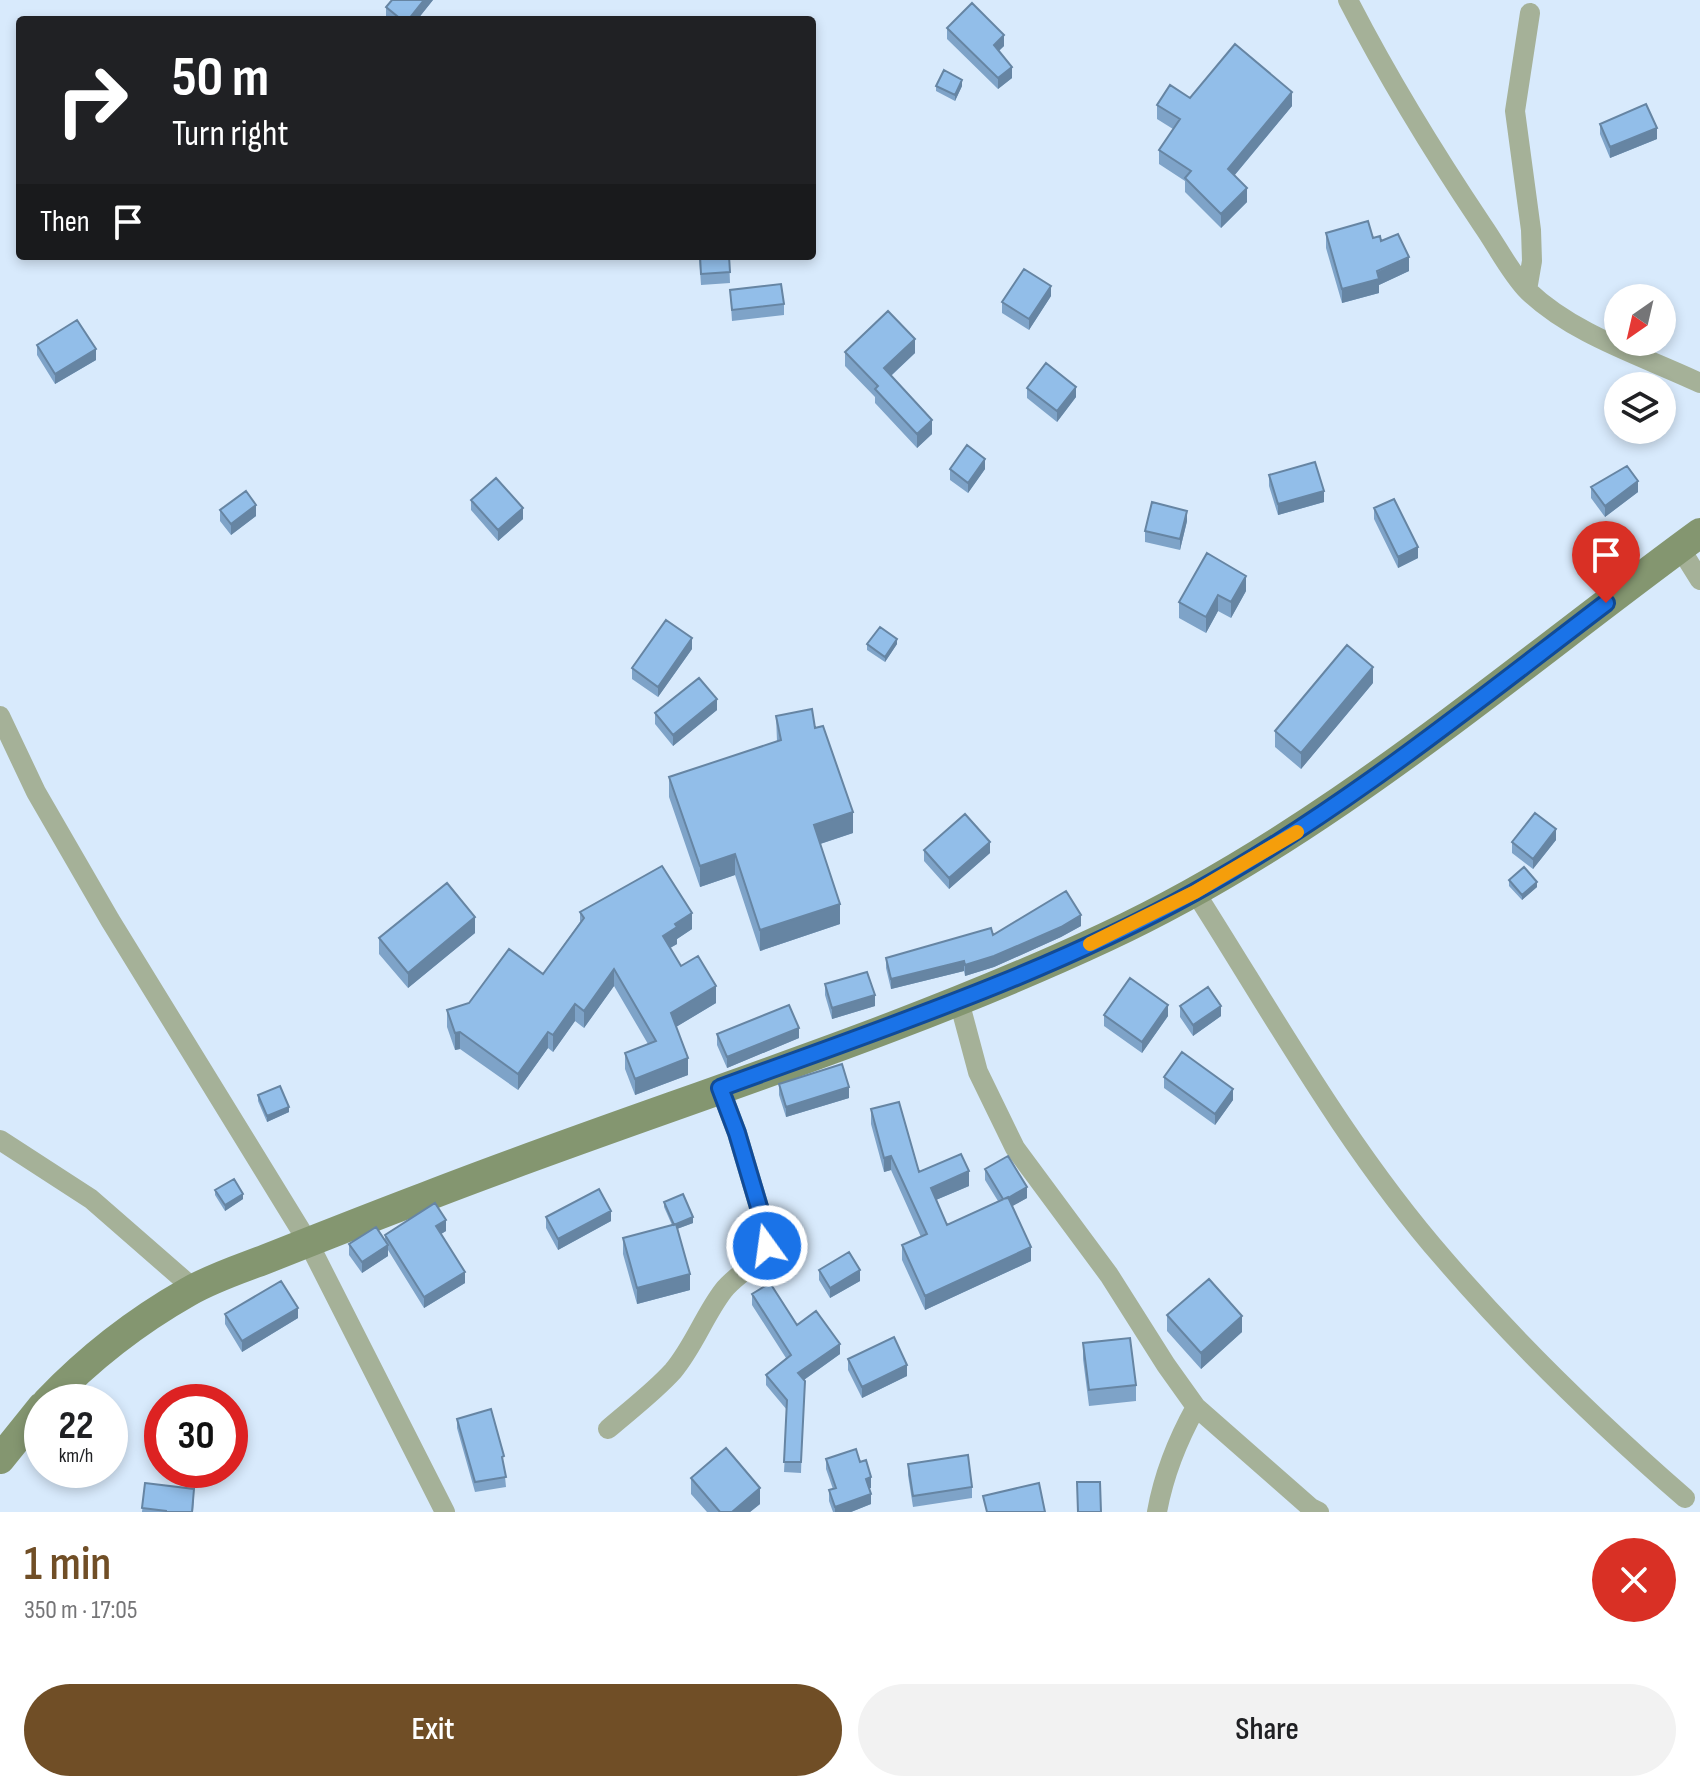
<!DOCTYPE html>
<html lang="en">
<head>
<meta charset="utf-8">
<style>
	:root { --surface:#fff; --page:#f2f2f2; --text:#202124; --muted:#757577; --accent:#704e26 }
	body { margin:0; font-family:"Sofia Sans Condensed",sans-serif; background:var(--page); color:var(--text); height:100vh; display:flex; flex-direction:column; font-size:30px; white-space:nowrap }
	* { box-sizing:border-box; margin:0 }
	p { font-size:26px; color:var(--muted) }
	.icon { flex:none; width:44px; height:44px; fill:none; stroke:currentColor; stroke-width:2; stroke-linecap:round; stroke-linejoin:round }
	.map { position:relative; height:1512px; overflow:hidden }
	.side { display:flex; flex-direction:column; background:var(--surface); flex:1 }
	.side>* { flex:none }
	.hud { position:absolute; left:16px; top:16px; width:800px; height:244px; border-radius:8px; box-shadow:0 4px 12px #0003; background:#202124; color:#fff; overflow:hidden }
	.needle { width:52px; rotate:214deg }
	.tools { position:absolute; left:1604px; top:284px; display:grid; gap:16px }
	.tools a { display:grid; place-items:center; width:72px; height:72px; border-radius:50%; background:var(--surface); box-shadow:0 4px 12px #0003; font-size:40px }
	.speed { position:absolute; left:24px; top:1384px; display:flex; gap:16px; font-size:40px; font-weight:700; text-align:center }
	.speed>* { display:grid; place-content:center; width:104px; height:104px; border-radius:50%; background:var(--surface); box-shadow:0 4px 12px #0003; line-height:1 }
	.speed small { font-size:20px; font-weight:400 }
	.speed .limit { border:12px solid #d22; background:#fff; color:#111 }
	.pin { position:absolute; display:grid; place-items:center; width:68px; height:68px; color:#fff; margin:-82px -34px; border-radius:50% 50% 50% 0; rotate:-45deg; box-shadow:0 0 8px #0007 }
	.pin .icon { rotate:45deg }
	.me { position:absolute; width:88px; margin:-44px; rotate:346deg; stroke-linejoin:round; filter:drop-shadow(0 0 6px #0008) }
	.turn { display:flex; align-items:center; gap:28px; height:168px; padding:0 24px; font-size:36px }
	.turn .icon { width:104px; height:104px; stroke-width:2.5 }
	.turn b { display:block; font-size:56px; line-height:68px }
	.then { display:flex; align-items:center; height:76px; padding:0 24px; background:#0003; gap:16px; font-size:30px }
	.round { display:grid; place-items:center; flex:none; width:84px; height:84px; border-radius:42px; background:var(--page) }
	.head { display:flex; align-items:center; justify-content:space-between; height:136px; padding:0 24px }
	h1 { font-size:48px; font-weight:600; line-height:60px; color:var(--accent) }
	.primary-button { display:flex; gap:16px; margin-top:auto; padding:16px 24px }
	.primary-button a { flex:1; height:92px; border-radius:48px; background:var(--accent); color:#fff; font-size:32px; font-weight:600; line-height:92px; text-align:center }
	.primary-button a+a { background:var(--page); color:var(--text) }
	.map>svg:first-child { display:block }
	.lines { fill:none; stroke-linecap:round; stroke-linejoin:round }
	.minor { stroke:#a5b198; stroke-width:20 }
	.secondary { stroke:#849670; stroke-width:30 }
	.wall { fill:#7ea3c8 }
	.shaded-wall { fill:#6685a3 }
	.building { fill:#92bee9; stroke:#6685a3; stroke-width:2 }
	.route-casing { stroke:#114b97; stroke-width:20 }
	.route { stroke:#1a73e8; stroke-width:14 }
	.slow { stroke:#f59e0b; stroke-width:14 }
</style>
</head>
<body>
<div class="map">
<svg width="1700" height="1512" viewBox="0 0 1700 1512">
	<rect width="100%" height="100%" fill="#d8eafc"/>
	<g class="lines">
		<!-- minor -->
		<path class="minor" d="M 1348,0 C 1388,78 1434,153 1483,226 C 1497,246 1511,274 1528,291 C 1574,335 1643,356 1700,383
			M 1527,290 L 1532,261 L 1531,230 L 1515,111 L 1530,13
			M 1680,548 L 1700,580
			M 0,716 L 36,792 L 110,920 L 308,1242 L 445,1512
			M 1195,892 C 1274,1016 1347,1148 1444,1259 C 1518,1345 1600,1424 1685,1498
			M 959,1001 L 978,1072 L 1015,1148 L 1109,1275 L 1166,1365 L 1196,1407 L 1311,1508 L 1319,1512
			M 0,1140 L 91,1199 L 193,1288
			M 608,1429 C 630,1410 654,1392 673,1371 C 694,1346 704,1316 723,1291 C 738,1271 768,1262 767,1234 L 737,1133 L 720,1088
			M 1157,1512 C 1164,1473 1177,1441 1196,1407"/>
		<!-- secondary -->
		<path class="secondary" d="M 47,1402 C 89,1358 135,1322 188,1292 C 212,1278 240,1269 266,1259 C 319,1238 372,1217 425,1197 C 651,1109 886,1040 1106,937 C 1325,835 1507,674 1700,533
			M 0,1459 L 42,1407"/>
	</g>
	<!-- wall -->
	<path class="wall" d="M 433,0 L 417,20 L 388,20 L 386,18 L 386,7 Z
		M 947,28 L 1004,46 L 999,51 L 1012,78 L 998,89 L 947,39 Z
		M 936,86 L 962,86 L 955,101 L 936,91 Z
		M 1190,98 L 1292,106 L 1234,176 L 1247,202 L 1221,228 L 1185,192 L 1185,181 L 1159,164 L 1159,150 L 1173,129 L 1157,119 L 1157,105 Z
		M 1600,124 L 1657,139 L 1610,158 L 1600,134 Z
		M 1326,233 L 1373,238 L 1381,241 L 1409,271 L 1379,285 L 1379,293 L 1342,303 L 1326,248 Z
		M 699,256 L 729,256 L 730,283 L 701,285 Z
		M 730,290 L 784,304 L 784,315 L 732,321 Z
		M 1051,296 L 1029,330 L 1002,313 L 1002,302 Z
		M 37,345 L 96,360 L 55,384 L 37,355 Z
		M 845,352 L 915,353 L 891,376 L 932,434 L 917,448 L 875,403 L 875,397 L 845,366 Z
		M 1027,388 L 1076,397 L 1057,422 L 1027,398 Z
		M 950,469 L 985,469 L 968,493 L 950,480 Z
		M 1269,475 L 1324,502 L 1278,515 L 1269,486 Z
		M 1591,487 L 1638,492 L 1605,517 L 1591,498 Z
		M 471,500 L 523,519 L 498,541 L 471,510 Z
		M 1374,508 L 1418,558 L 1398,568 L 1374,519 Z
		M 220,510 L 256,516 L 231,535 L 220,521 Z
		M 1187,521 L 1180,550 L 1145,542 L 1145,531 Z
		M 1246,591 L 1231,618 L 1218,611 L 1206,633 L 1179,618 L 1179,602 Z
		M 867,644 L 897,644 L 885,662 L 867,650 Z
		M 692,649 L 658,697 L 632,679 L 632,668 Z
		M 1373,683 L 1301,769 L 1275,747 L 1275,731 Z
		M 717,710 L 673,746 L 655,724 L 655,713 Z
		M 776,716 L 815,728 L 853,833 L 820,844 L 840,924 L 760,951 L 735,875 L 700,887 L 669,797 L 669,777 L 777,741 Z
		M 1556,840 L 1533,869 L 1512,853 L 1512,842 Z
		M 924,850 L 990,853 L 949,889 L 924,861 Z
		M 1509,880 L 1537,887 L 1522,900 L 1509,886 Z
		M 580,912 L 692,929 L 677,939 L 677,944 L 670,948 L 681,966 L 716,1003 L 676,1027 L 688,1075 L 635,1095 L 625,1069 L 625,1053 L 648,1044 L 614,986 L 584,1028 L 575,1021 L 553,1052 L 548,1048 L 518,1090 L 460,1049 L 455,1050 L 447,1027 L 447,1010 L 469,1003 L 543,974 L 580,922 Z
		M 1081,926 L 1061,937 L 994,967 L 965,976 L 964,971 L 891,989 L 886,968 L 886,958 L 993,935 Z
		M 475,933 L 408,988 L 379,954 L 379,938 Z
		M 825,984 L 875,1006 L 832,1019 L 825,995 Z
		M 1180,1006 L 1221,1016 L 1193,1036 L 1180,1017 Z
		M 1104,1015 L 1168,1016 L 1142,1053 L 1104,1026 Z
		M 717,1034 L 799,1038 L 727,1068 L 717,1045 Z
		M 1164,1077 L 1233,1100 L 1215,1125 L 1164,1088 Z
		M 779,1084 L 849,1098 L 786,1117 L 779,1095 Z
		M 258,1095 L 289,1112 L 267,1122 L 258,1101 Z
		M 871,1109 L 919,1172 L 969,1186 L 936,1200 L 947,1225 L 998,1201 L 985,1180 L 985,1169 L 1027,1198 L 1012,1206 L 1031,1261 L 925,1310 L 902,1260 L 902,1245 L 921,1237 L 891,1170 L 884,1172 L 871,1124 Z
		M 215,1190 L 243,1199 L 225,1211 L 215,1195 Z
		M 664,1202 L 693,1223 L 677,1229 L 690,1290 L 637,1304 L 623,1254 L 623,1238 L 672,1225 L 664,1207 Z
		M 546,1217 L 611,1221 L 558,1250 L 546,1228 Z
		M 446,1231 L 441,1234 L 465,1283 L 424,1308 L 388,1250 L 388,1256 L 362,1273 L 349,1255 L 349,1244 L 385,1241 L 385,1235 Z
		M 819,1270 L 860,1281 L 830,1298 L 819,1280 Z
		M 752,1294 L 840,1354 L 804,1380 L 801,1473 L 784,1472 L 787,1410 L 766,1385 L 766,1375 L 786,1358 L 752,1305 Z
		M 225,1314 L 298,1318 L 242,1352 L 225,1324 Z
		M 1167,1315 L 1242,1332 L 1201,1369 L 1167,1331 Z
		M 1083,1343 L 1136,1385 L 1136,1401 L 1089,1406 L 1083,1359 Z
		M 848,1359 L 907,1376 L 862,1398 L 848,1370 Z
		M 457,1419 L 504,1466 L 506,1487 L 475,1492 L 457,1428 Z
		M 826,1459 L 871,1488 L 869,1488 L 871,1504 L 851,1512 L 833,1512 L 829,1501 L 829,1490 L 833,1489 L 826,1469 Z
		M 908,1464 L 972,1487 L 972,1498 L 913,1507 L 908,1475 Z
		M 691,1478 L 760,1504 L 750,1512 L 707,1512 L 691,1494 Z
		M 145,1483 L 194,1500 L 193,1512 L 142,1512 Z"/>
	<!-- shaded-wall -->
	<path class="shaded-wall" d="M 424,0 L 433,0 L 417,20 L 408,20 Z
		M 1004,35 L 1004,46 L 994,55 L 994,45 Z
		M 1012,67 L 1012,78 L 998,89 L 998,78 Z
		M 962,80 L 962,86 L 955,101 L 955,95 Z
		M 1292,92 L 1292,106 L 1228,183 L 1228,169 Z
		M 1657,128 L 1657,139 L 1610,158 L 1610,147 Z
		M 1247,188 L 1247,202 L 1221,228 L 1221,214 Z
		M 1409,257 L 1409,271 L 1379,285 L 1379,293 L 1342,303 L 1342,289 Z
		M 1051,286 L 1051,296 L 1029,330 L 1029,319 Z
		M 915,339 L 915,353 L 884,382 L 884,368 Z
		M 96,349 L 96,360 L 55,384 L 55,374 Z
		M 1076,387 L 1076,397 L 1057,422 L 1057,411 Z
		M 932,420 L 932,434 L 917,448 L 917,434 Z
		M 985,459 L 985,469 L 968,493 L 968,483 Z
		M 1638,481 L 1638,492 L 1605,517 L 1605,506 Z
		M 1324,491 L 1324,502 L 1278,515 L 1278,504 Z
		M 256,505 L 256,516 L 231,535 L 231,524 Z
		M 523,508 L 523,519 L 498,541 L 498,530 Z
		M 1187,511 L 1187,521 L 1180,550 L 1180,539 Z
		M 1418,547 L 1418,558 L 1398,568 L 1398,557 Z
		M 1246,576 L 1246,591 L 1231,618 L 1231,602 Z
		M 1218,595 L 1218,611 L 1206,633 L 1206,617 Z
		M 692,638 L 692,649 L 658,697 L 658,687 Z
		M 897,639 L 897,644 L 885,662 L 885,657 Z
		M 1373,667 L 1373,683 L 1301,769 L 1301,753 Z
		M 717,699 L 717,710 L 673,746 L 673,735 Z
		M 853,812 L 853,833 L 814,846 L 814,825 Z
		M 1556,829 L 1556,840 L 1533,869 L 1533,859 Z
		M 990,842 L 990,853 L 949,889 L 949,878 Z
		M 735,854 L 735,875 L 700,887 L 700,866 Z
		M 1537,882 L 1537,887 L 1522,900 L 1522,895 Z
		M 840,904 L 840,924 L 760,951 L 760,930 Z
		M 692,913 L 692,929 L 677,939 L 677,944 L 663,952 L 663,936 L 675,924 Z
		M 1081,915 L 1081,926 L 1061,937 L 994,967 L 965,976 L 965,965 Z
		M 475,917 L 475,933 L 408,988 L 408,973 Z
		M 964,961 L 964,971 L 891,989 L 891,979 Z
		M 614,969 L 614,986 L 584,1028 L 584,1011 Z
		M 716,986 L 716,1003 L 671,1030 L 671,1013 Z
		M 875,995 L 875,1006 L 832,1019 L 832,1008 Z
		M 575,1004 L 575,1021 L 553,1052 L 553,1035 Z
		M 1168,1005 L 1168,1016 L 1142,1053 L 1142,1042 Z
		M 1221,1006 L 1221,1016 L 1193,1036 L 1193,1025 Z
		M 799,1028 L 799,1038 L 727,1068 L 727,1057 Z
		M 460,1032 L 460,1049 L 455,1050 L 455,1033 Z
		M 548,1032 L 548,1048 L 518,1090 L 518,1074 Z
		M 688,1058 L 688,1075 L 635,1095 L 635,1079 Z
		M 849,1087 L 849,1098 L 786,1117 L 786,1107 Z
		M 1233,1089 L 1233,1100 L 1215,1125 L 1215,1114 Z
		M 289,1107 L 289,1112 L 267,1122 L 267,1116 Z
		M 891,1156 L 891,1170 L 884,1172 L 884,1158 Z
		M 969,1171 L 969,1186 L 931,1202 L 931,1188 Z
		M 1027,1187 L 1027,1198 L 1004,1211 L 1004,1200 Z
		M 243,1194 L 243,1199 L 225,1211 L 225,1205 Z
		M 611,1211 L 611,1221 L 558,1250 L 558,1239 Z
		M 693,1217 L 693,1223 L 674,1230 L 674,1225 Z
		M 446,1220 L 446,1231 L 436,1237 L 436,1226 Z
		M 388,1245 L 388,1256 L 362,1273 L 362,1262 Z
		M 1031,1247 L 1031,1261 L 925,1310 L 925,1296 Z
		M 860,1270 L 860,1281 L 830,1298 L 830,1288 Z
		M 465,1272 L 465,1283 L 424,1308 L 424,1297 Z
		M 690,1274 L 690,1290 L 637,1304 L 637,1288 Z
		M 298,1308 L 298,1318 L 242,1352 L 242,1341 Z
		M 1242,1316 L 1242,1332 L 1201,1369 L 1201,1353 Z
		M 840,1344 L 840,1354 L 798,1384 L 798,1373 Z
		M 907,1365 L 907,1376 L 862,1398 L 862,1387 Z
		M 871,1477 L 871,1488 L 866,1489 L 866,1479 Z
		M 760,1488 L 760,1504 L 750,1512 L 732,1512 Z
		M 871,1494 L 871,1504 L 851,1512 L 835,1512 L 835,1507 Z"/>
	<!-- building -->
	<path class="building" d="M 392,0 L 424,0 L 408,20 L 402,20 L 386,7 Z
		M 972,3 L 1004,35 L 994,45 L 1012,67 L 998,78 L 947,28 Z
		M 1235,44 L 1292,92 L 1228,169 L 1247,188 L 1221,214 L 1185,178 L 1191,171 L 1159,150 L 1180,119 L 1157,105 L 1170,85 L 1190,98 Z
		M 944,70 L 962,80 L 955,95 L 936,86 Z
		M 1646,104 L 1657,128 L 1610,147 L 1600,124 Z
		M 1368,221 L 1373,238 L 1380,236 L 1381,241 L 1398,234 L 1409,257 L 1377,271 L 1379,279 L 1342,289 L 1326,233 Z
		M 700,256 L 729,256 L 730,272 L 701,274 Z
		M 1024,269 L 1051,286 L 1029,319 L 1002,302 Z
		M 781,284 L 784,304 L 732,310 L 730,290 Z
		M 888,311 L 915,339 L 884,368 L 932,420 L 917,434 L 875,389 L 878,386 L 845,352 Z
		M 77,320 L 96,349 L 55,374 L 37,345 Z
		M 1046,363 L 1076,387 L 1057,411 L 1027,388 Z
		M 967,445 L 985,459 L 968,483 L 950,469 Z
		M 1315,462 L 1324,491 L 1278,504 L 1269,475 Z
		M 1627,466 L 1638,481 L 1605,506 L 1591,487 Z
		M 496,478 L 523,508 L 498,530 L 471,500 Z
		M 246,491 L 256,505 L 231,524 L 220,510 Z
		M 1394,499 L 1418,547 L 1398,557 L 1374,508 Z
		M 1152,502 L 1187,511 L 1180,539 L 1145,531 Z
		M 1207,553 L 1246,576 L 1231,602 L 1218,595 L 1206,617 L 1179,602 Z
		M 666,620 L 692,638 L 658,687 L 632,668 Z
		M 880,627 L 897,639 L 885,657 L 867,644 Z
		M 1347,645 L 1373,667 L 1301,753 L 1275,731 Z
		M 699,678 L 717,699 L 673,735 L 655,713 Z
		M 812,709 L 815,728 L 823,726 L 853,812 L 814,825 L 840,904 L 760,930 L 735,854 L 700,866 L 669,777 L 781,740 L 776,716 Z
		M 1535,813 L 1556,829 L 1533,859 L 1512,842 Z
		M 965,814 L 990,842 L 949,878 L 924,850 Z
		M 662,866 L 692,913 L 675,924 L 677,927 L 663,936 L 681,966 L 698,956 L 716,986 L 671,1013 L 688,1058 L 635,1079 L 625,1053 L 656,1041 L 614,969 L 584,1011 L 575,1004 L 553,1035 L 548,1032 L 518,1074 L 460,1032 L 455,1033 L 447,1010 L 469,1003 L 509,949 L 543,974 L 584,918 L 580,912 Z
		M 1524,867 L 1537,882 L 1522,895 L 1509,880 Z
		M 447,883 L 475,917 L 408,973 L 379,938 Z
		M 1066,891 L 1081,915 L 1061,927 L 994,956 L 965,965 L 964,961 L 891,979 L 886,958 L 991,928 L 993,935 Z
		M 867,972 L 875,995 L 832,1008 L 825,984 Z
		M 1130,978 L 1168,1005 L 1142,1042 L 1104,1015 Z
		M 1208,987 L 1221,1006 L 1193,1025 L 1180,1006 Z
		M 789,1005 L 799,1028 L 727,1057 L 717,1034 Z
		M 1182,1052 L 1233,1089 L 1215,1114 L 1164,1077 Z
		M 842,1064 L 849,1087 L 786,1107 L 779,1084 Z
		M 280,1086 L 289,1107 L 267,1116 L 258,1095 Z
		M 899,1102 L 919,1172 L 961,1154 L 969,1171 L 931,1188 L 947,1225 L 1008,1197 L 1031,1247 L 925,1296 L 902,1245 L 927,1234 L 891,1156 L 884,1158 L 871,1109 Z
		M 1008,1156 L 1027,1187 L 1008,1198 L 1003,1199 L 985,1169 Z
		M 234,1179 L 243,1194 L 225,1205 L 215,1190 Z
		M 599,1189 L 611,1211 L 558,1239 L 546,1217 Z
		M 683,1194 L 693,1217 L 674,1225 L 664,1202 Z
		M 435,1203 L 446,1220 L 436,1226 L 465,1272 L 424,1297 L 385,1235 Z
		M 676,1224 L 690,1274 L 637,1288 L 623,1238 Z
		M 376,1227 L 388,1245 L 362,1262 L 349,1244 Z
		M 849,1252 L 860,1270 L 830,1288 L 819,1270 Z
		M 1209,1279 L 1242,1316 L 1201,1353 L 1167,1315 Z
		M 281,1281 L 298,1308 L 242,1341 L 225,1314 Z
		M 770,1283 L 797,1325 L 816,1311 L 840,1344 L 798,1373 L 805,1381 L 801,1462 L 784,1462 L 787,1400 L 766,1375 L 791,1355 L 752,1294 Z
		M 894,1337 L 907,1365 L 862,1387 L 848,1359 Z
		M 1130,1338 L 1136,1385 L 1089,1390 L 1083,1343 Z
		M 491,1409 L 504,1456 L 502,1457 L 506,1477 L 475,1482 L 457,1419 Z
		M 726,1448 L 760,1488 L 732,1512 L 720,1512 L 691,1478 Z
		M 856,1449 L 860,1462 L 866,1460 L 871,1477 L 866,1479 L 871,1494 L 835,1507 L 829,1490 L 836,1488 L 826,1459 Z
		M 968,1455 L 972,1487 L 913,1496 L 908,1464 Z
		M 1077,1482 L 1100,1482 L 1101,1512 L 1078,1512 Z
		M 145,1483 L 194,1489 L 192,1512 L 166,1512 L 166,1511 L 142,1508 Z
		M 1039,1483 L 1045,1512 L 987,1512 L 983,1496 Z"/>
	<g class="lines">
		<defs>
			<path id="route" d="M 767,1246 L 767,1234 L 737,1133 L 720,1088 C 881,1029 1045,975 1195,892 C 1342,811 1473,704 1606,603"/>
		</defs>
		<!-- route casing -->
		<use href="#route" class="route-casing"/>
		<!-- route -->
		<use href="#route" class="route"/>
		<!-- slow -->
		<path class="slow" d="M 1090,944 L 1195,892 L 1297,832"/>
	</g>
</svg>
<div class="tools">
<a><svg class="needle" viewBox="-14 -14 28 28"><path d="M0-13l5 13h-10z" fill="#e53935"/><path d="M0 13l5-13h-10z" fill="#757577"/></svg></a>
<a><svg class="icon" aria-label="layers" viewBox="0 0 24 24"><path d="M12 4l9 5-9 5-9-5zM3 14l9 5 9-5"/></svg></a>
</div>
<div class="speed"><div>22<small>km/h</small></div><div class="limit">30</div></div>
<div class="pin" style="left:1606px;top:603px;background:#d93025"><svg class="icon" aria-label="arrive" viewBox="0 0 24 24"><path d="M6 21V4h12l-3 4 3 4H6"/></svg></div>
<svg class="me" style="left:767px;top:1246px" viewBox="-20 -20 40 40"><circle r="17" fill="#1a73e8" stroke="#fff" stroke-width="3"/><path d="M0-11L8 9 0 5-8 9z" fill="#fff"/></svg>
<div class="hud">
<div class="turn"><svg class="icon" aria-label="right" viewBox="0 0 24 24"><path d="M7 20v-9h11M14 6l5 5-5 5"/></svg><div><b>50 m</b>Turn right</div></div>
<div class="then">Then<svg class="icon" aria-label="arrive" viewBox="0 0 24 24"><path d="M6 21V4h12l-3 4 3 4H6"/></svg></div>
</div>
</div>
<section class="side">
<div class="head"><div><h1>1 min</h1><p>350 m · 17:05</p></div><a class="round" style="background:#d93025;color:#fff"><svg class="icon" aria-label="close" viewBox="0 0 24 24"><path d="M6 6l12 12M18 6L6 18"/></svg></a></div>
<div class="primary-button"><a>Exit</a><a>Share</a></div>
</section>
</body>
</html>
